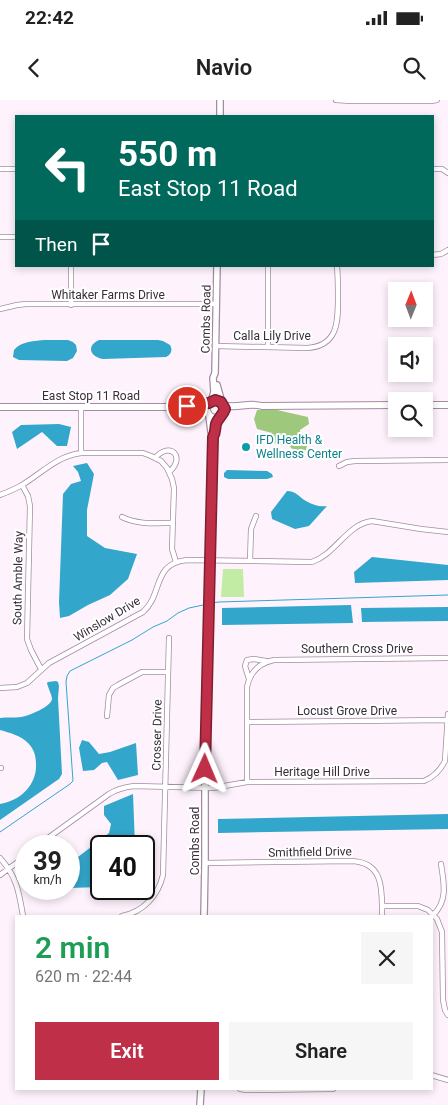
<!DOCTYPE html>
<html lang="en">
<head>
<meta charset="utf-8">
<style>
	:root { --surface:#fff; --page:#f6f6f6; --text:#222; --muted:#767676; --accent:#c02f48 }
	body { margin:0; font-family:Roboto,sans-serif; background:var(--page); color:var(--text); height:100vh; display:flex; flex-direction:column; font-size:19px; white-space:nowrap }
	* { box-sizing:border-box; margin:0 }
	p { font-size:16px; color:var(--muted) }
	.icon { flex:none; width:28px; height:28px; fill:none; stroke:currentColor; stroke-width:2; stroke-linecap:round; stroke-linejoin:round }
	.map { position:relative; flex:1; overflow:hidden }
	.drawer { position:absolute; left:15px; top:815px; width:418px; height:175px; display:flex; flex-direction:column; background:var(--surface); border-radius:0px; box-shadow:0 2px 8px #0003 }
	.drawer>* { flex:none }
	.top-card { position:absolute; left:15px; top:15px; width:419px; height:152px; border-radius:0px; box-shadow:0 2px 8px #0003; background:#00695c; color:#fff; overflow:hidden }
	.needle { width:32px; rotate:1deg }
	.fabs { position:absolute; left:388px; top:182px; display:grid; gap:10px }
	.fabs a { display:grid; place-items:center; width:45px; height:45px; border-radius:0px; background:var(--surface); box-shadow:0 2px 8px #0003; font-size:25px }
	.speed { position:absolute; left:15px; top:735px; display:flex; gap:10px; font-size:25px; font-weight:700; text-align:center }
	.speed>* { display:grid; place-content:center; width:65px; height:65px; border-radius:50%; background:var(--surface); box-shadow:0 2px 8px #0003; line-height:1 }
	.speed small { font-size:12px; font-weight:400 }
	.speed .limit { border:2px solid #111; border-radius:8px; background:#fff; color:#111 }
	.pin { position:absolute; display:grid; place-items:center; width:42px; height:42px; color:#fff; margin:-21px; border:2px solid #fff; border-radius:50%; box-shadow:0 1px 5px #0007 }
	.me { position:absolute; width:55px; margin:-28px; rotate:1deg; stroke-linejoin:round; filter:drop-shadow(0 0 4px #0008) }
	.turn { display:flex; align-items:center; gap:18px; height:105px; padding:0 20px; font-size:22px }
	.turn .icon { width:65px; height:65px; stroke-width:2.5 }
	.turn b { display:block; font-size:35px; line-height:42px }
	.then { display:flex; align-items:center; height:48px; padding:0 20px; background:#0003; gap:10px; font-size:19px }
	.round { display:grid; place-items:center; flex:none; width:52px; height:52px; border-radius:0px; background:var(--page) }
	.headline { display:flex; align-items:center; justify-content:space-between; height:85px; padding:0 20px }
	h1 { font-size:30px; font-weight:600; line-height:38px; color:#1e9e55 }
	.button { display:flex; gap:10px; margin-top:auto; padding:10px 20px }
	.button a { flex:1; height:58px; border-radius:0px; background:var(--accent); color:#fff; font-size:20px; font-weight:600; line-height:58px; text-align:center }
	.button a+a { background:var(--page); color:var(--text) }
	.status { display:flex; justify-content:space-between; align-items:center; height:35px; padding:0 25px; background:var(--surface); direction:ltr }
	.status svg { height:14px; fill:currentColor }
	header { display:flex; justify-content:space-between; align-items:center; height:65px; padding:0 20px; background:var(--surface); font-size:22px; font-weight:600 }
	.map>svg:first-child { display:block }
	.green { fill:#c2eba4 }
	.forest { fill:#9ec97d }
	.water { fill:#33a6cb }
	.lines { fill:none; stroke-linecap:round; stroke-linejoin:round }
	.stream { stroke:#33a6cb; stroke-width:1 }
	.minor-casing { stroke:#a38ba2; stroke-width:6 }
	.tertiary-casing { stroke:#a38ba2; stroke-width:8 }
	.secondary-casing { stroke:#a38ba2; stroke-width:8 }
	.minor { stroke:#fff; stroke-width:4.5 }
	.tertiary { stroke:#fff; stroke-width:5.5 }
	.secondary { stroke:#fff; stroke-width:6 }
	.route-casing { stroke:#7d1f2f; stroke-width:12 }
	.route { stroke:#c02f48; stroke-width:9 }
	.culture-dot { fill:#0f9aa8; stroke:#fff; stroke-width:2 }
	.labels { text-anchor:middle; stroke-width:4; stroke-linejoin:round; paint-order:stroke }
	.street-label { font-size:12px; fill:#382e38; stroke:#fff }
	.culture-label { font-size:12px; fill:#0d838f; stroke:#fff; text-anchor:start }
</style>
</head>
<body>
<div class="status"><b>22:42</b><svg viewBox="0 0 49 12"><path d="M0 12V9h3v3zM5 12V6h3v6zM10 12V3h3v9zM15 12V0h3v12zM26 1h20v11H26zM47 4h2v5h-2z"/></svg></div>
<header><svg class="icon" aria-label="back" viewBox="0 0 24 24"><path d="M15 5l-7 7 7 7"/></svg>Navio<svg class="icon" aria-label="search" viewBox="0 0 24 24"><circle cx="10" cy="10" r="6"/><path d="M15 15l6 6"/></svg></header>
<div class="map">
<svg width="448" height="1005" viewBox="0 0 448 1005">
	<rect width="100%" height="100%" fill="#fef3fd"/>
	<!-- green -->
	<path class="green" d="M 223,469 L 243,469 L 244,497 L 221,497 Z"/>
	<!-- forest -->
	<path class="forest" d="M 257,310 L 277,310 L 308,317 L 309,324 L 300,330 L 300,333 L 309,338 L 306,350 L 298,352 L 291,348 L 289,344 L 284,346 L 271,342 L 272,333 L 257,329 L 254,319 Z"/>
	<!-- water -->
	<path class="water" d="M 45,240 L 68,240 L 73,242 L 76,245 L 77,251 L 73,258 L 67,261 L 19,260 L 13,257 L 14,250 C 21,241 35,241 45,240 Z
		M 99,240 L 158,240 L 163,241 L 170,245 C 173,250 171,255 166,257 L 103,259 C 90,257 86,246 99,240 Z
		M 59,324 L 71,327 L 67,346 L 57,346 L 42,332 L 17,349 L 12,332 L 21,325 Z
		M 87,363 L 94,374 L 87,410 L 87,436 L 105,448 L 137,454 L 128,479 L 110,495 L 88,505 L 69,516 L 60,518 L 59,502 L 63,394 L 71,384 L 81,381 L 78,372 L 73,366 Z
		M 227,370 L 267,371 L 272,374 L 273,377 L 267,379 L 228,379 L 224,377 L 224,373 Z
		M 287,391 C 296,391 299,397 306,401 C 313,405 319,407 327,406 L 309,426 L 295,429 L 272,419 L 271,412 Z
		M 372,457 L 448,465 L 448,480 L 355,483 L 354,472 Z
		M 351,505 L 353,523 L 222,525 L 222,508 Z
		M 448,507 L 448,521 L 362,522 L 361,508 Z
		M 56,581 L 58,582 L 59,586 L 58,598 L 62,674 L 59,679 L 56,681 L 0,720 L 0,704 C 20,701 37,685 36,664 C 36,656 34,649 28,643 C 20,635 10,633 0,630 L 0,618 C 7,617 14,618 21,617 C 28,616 51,607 52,599 C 52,595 48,588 47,583 L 48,582 Z
		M 82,640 L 89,642 L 99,654 L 110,652 L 136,643 L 138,675 L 118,680 L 107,662 L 102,663 L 94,670 L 83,671 L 79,648 Z
		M 133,694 L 135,746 L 101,746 L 101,787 L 69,788 L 69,764 L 109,733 L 111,724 L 104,715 L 104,706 Z
		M 448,714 L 448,729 L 218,733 L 218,719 Z"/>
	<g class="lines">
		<!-- stream -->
		<path class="stream" d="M 211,503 L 219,502 L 448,495
			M 0,732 L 70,684 L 73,681 L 66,582 L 67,576 L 70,571 L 132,540 L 153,527 L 167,521 L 178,513 L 189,508 L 208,504"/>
		<defs>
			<path id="minor" d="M 336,0 L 351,1 L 431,1 L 437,0
				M 0,69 L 16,69
				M 432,69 L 442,69 L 448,73
				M 0,137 L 16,137
				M 432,155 L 441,154 L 448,150
				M 71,166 L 71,205
				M 268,166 L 268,247
				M 0,209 L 17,205 L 26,204 L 216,204
				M 216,246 L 307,248 C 338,246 338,222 338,198 C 338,187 338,177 337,166
				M 81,307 L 81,353
				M 155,358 C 171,340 186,358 169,372
				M 339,366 L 347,362 L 355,361 L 448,360
				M 22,385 L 28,396 L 30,406 L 27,539 L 31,550 L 41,569
				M 0,395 C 8,392 15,389 22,385 C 42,373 57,356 81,353 L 143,353 L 151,356 L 161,361 L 167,368 L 172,379 L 174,388 L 172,449 L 176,462
				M 122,417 C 138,425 156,423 173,423
				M 250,461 L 251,429 L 256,416
				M 249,579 L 245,566 L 247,560 L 254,559 L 266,561
				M 0,588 L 17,587 L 27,583 L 49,563 L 143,512 C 163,495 152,463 187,460 L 312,462 C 336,454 347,424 372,421 L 421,429 L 448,432
				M 107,616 L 109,595 L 113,588 L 118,585 L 142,572 L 168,572
				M 247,622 L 447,620
				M 0,668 L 1,668
				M 247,682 L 247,587 C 250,572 259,563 274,560 L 448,558
				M 39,746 L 48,738 L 109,694 C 117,689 125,687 134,686 L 213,688 L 247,682 L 424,681 C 434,677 440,671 445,661 L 448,614
				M 0,758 C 17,777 19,792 23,816
				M 205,763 L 351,761 C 385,762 382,792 382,816
				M 0,775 L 26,756
				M 382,806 L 418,806 L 428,810 L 437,819 L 442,832 L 443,900 L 445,910 L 448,915
				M 433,815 C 448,801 444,783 441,764
				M 122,816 C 143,812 158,796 163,775 L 169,538
				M 431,975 L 448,980
				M 240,989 L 246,990 L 333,989"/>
			<path id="tertiary" d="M 220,16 L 220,0
				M 217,285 L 222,303
				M 211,302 L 214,292 L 213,278 L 215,273 L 217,166
				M 209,316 L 211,332 L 213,337
				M 204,816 L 205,763 L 205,688 L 213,337 C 216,330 216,324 220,317
				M 200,1005 L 201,989"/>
			<path id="secondary" d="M207 309a9 9 0 1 1 18 0a9 9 0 1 1-18 0Z
				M 223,305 C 236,309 249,302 262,306 L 396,305
				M 424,305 L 448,305
				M 0,307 L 182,307 L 209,303"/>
		</defs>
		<!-- minor casing -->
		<use href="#minor" class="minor-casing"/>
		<!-- tertiary casing -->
		<use href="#tertiary" class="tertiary-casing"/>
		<!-- secondary casing -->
		<use href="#secondary" class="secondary-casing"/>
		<!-- minor -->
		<use href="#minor" class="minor"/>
		<!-- tertiary -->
		<use href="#tertiary" class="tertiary"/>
		<!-- secondary -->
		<use href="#secondary" class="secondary"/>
	</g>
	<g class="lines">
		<defs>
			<path id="route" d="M 187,306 L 209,303 L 215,300 L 221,302 L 225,309 C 223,315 218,318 216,324 C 215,328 216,332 213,337 L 205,669"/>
		</defs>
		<!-- route casing -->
		<use href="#route" class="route-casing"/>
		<!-- route -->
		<use href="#route" class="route"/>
	</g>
	<!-- markers -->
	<circle class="culture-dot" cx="246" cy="347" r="5"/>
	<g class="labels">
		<!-- street labels -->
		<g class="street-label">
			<text x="108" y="199">Whitaker Farms Drive</text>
			<text transform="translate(206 219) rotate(-89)" y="4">Combs Road</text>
			<text x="272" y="240">Calla Lily Drive</text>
			<text x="91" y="300">East Stop 11 Road</text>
			<text transform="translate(18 478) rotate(-89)" y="4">South Amble Way</text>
			<text transform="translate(107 519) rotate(-31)" y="4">Winslow Drive</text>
			<text x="357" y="553">Southern Cross Drive</text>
			<text x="347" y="615">Locust Grove Drive</text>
			<text transform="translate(157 635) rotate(-89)" y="4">Crosser Drive</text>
			<text x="322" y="676">Heritage Hill Drive</text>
			<text transform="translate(195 741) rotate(-90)" y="4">Combs Road</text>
			<text transform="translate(310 752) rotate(-1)" y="4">Smithfield Drive</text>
		</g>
		<!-- culture labels -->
		<g class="culture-label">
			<text x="256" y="344">IFD Health &amp;<tspan x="256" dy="14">Wellness Center</tspan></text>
		</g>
	</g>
</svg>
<div class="fabs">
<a><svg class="needle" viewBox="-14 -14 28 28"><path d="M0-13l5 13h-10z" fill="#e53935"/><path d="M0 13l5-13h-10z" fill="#767676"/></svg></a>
<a><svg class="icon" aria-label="sound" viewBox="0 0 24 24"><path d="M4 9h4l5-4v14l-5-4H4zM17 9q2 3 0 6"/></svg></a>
<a><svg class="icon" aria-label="search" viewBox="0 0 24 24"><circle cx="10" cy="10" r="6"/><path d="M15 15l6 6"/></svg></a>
</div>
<div class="speed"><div>39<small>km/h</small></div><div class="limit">40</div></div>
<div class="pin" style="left:187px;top:306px;background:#d93025"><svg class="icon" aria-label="arrive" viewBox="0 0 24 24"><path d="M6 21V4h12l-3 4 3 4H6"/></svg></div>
<svg class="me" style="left:205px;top:669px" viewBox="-20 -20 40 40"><path d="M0-17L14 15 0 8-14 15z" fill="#c02f48" stroke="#fff" stroke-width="4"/></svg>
<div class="top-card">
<div class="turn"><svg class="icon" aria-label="left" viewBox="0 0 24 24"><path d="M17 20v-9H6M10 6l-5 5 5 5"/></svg><div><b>550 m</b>East Stop 11 Road</div></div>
<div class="then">Then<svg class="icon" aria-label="arrive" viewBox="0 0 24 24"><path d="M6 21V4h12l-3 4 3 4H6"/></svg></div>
</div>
<section class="drawer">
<div class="headline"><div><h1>2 min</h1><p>620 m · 22:44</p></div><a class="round"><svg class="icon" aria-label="close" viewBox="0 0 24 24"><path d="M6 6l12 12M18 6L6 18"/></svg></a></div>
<div class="button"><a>Exit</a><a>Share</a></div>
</section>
</div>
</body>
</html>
